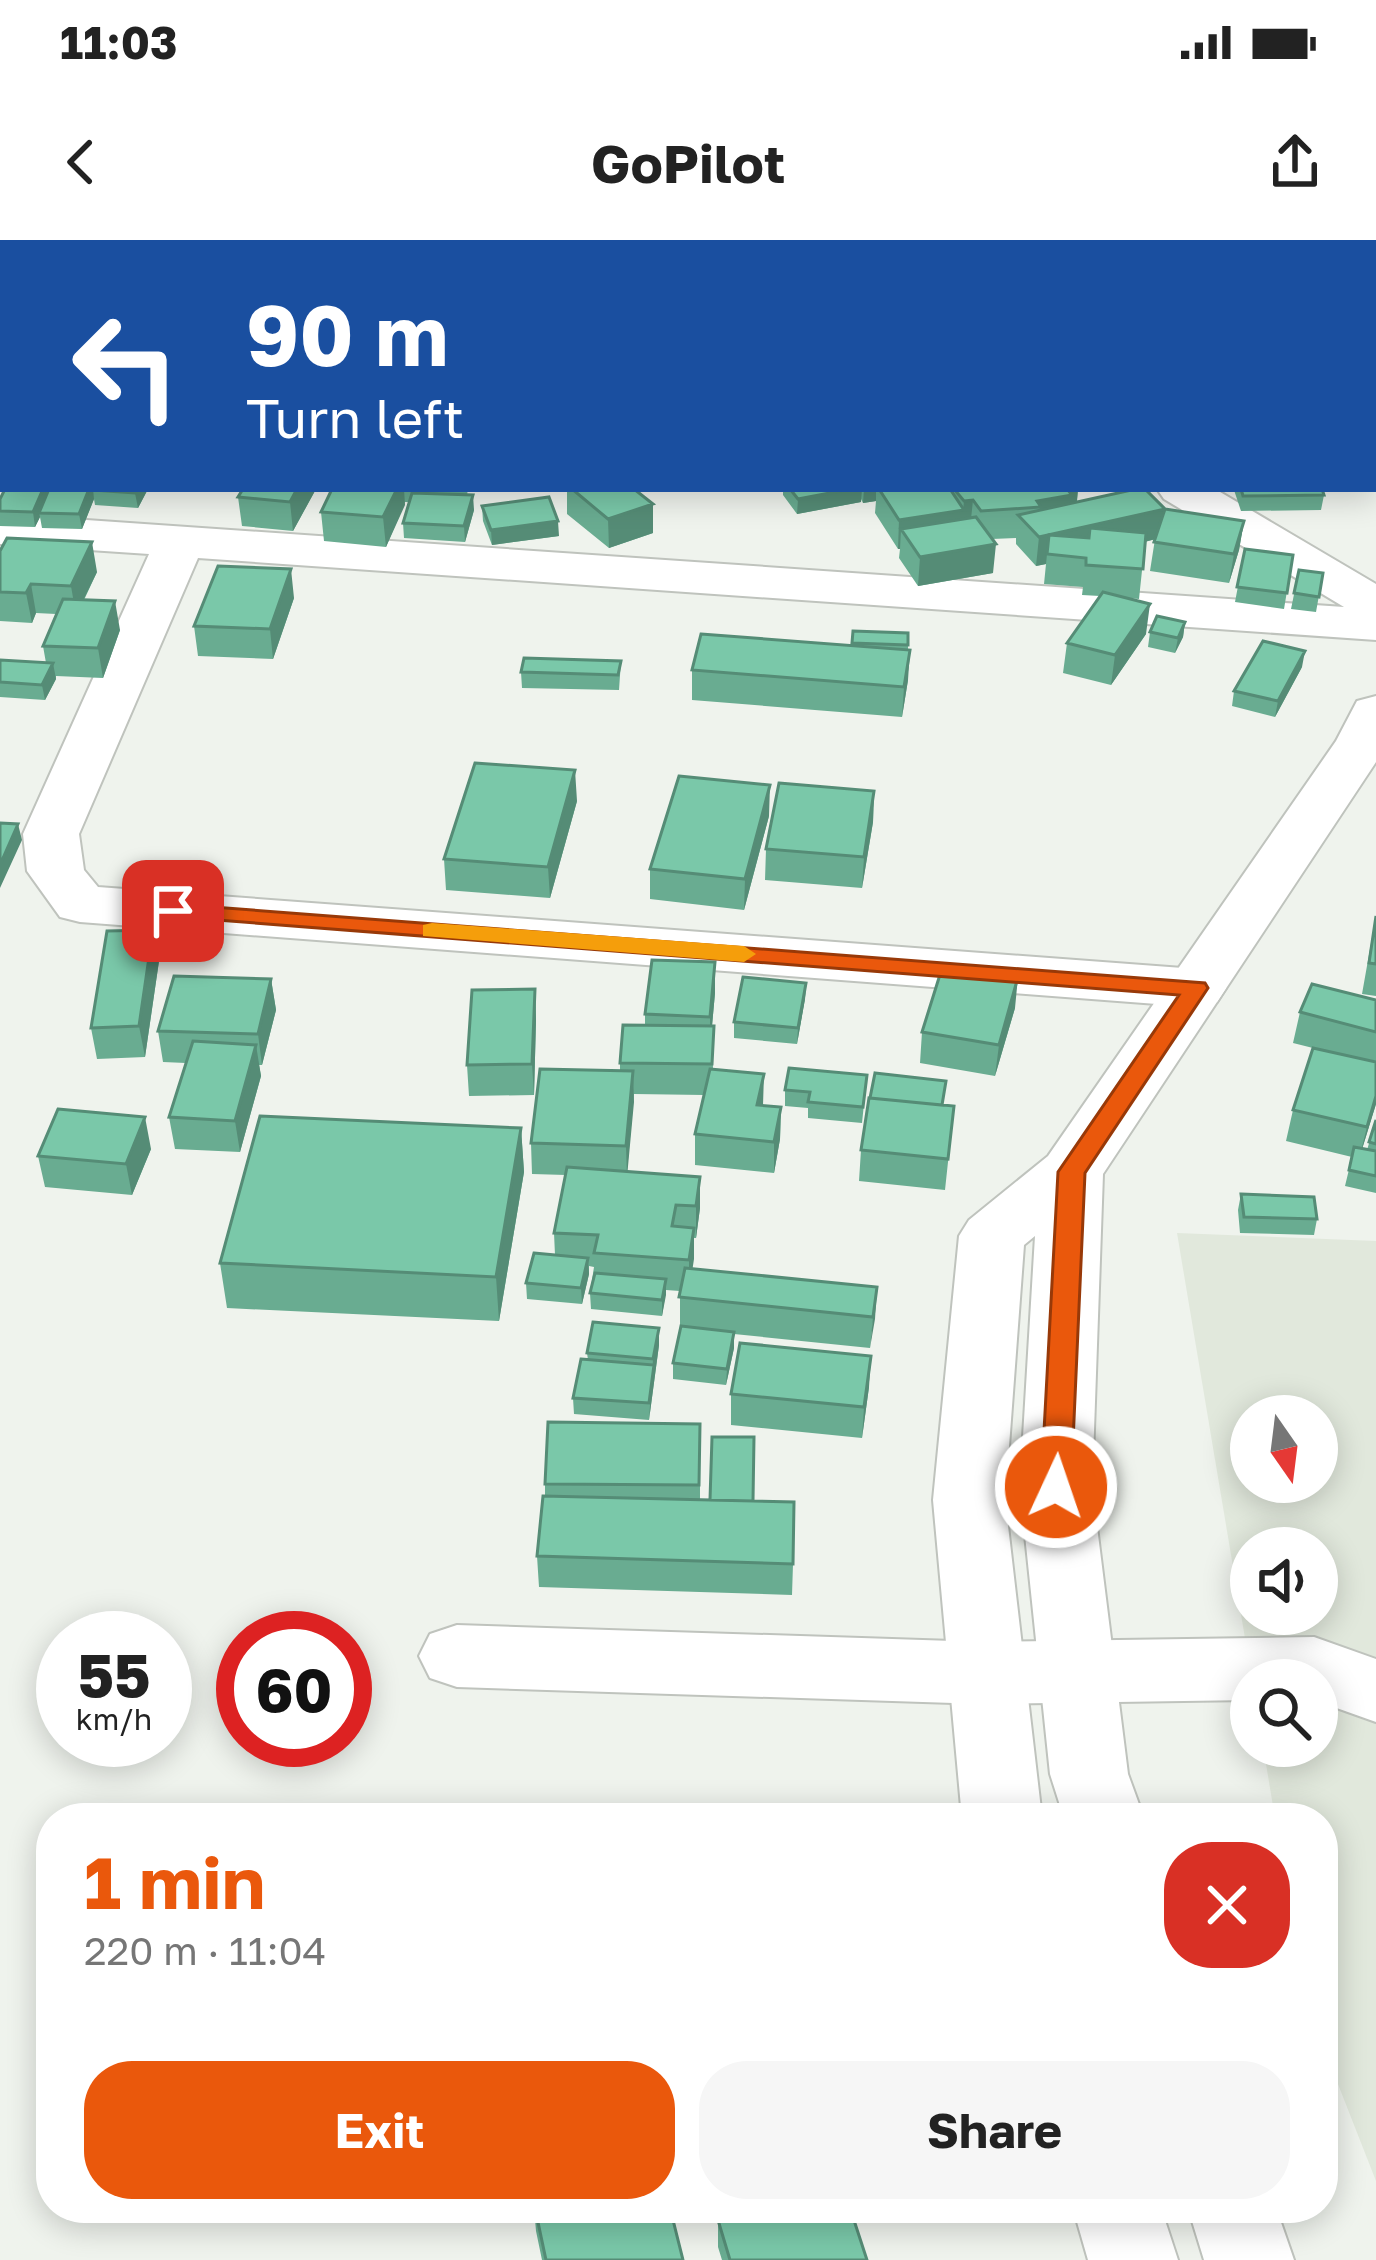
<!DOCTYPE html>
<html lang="en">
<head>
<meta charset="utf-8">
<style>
	:root { --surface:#fff; --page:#f6f6f6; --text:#222; --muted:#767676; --accent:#ea580c }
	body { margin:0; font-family:"Golos Text",sans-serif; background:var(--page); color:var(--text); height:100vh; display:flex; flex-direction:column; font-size:45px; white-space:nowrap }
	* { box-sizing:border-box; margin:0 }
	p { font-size:39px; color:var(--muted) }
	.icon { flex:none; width:66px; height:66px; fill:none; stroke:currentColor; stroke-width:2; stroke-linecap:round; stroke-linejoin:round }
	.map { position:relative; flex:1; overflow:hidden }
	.details { position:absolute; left:36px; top:1563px; width:1302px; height:420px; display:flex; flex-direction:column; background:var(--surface); border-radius:48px; box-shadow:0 6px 30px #0003 }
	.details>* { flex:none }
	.hud { position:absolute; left:0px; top:0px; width:1377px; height:252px; box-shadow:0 6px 30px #0003; background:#1a4fa0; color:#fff; overflow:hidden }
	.needle { width:78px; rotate:166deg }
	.controls { position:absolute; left:1230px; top:1155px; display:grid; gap:24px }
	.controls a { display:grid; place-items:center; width:108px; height:108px; border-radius:50%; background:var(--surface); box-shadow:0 6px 30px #0003; font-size:60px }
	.speed { position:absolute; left:36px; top:1371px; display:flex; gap:24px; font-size:60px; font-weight:700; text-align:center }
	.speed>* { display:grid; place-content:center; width:156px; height:156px; border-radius:50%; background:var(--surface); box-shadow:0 6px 30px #0003; line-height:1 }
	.speed small { font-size:30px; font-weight:400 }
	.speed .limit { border:18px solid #d22; background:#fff; color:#111 }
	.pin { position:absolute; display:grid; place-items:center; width:102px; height:102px; color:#fff; margin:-51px; border-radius:24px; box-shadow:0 6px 18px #0006 }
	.me { position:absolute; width:132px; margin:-66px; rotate:3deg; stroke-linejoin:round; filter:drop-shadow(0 0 9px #0008) }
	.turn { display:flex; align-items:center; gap:42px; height:252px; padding:0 48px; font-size:54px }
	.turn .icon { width:156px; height:156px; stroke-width:2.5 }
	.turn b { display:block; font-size:84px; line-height:102px }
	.round { display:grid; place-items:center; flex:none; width:126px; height:126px; border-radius:48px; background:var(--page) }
	.overview { display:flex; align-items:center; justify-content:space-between; height:204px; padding:0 48px }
	h1 { font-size:72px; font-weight:700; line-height:90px; color:var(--accent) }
	.action { display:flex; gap:24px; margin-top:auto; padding:24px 48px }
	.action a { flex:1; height:138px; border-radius:48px; background:var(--accent); color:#fff; font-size:48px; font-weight:700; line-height:138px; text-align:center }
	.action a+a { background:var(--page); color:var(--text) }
	.status { display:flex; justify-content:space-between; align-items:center; height:84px; padding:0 60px; background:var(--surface); direction:ltr }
	.status svg { height:33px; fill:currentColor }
	header { display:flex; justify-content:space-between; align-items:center; height:156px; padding:0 48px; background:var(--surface); font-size:54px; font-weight:700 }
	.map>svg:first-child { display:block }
	.built { fill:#e1e8dc; fill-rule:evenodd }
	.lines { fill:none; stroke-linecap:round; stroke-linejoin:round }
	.minor-casing { stroke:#bfc3bd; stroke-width:4 }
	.major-casing { stroke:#bfc3bd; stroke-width:4 }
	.minor { fill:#fff; fill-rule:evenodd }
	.major { fill:#fff; fill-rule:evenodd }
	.wall { fill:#69ac91 }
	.shaded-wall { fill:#558c76 }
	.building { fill:#7ac8a9; stroke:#558c76; stroke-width:3 }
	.route { fill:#ea580c; stroke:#983908; stroke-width:3 }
	.slow { fill:#f59e0b }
</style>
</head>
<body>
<div class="status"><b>11:03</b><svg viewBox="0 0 49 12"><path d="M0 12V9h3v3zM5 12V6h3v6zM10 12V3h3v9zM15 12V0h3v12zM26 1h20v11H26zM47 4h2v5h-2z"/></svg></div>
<header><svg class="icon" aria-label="back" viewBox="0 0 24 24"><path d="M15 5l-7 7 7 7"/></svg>GoPilot<svg class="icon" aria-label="share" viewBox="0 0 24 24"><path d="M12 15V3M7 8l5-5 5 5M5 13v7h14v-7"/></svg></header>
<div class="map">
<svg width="1376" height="2020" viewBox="0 0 1376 2020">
	<rect width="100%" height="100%" fill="#eff3ed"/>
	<!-- built -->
	<path class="built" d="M 1177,993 L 1376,1001 L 1376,1941 L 1323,1806 L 1323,1578 L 1275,1578 L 1263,1506 L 1317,1506 L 1317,1440 L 1252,1440 ZM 1251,1176 L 1317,1176 L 1317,1242 L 1251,1242 ZM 1251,1308 L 1317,1308 L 1317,1374 L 1251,1374 Z"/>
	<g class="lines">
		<defs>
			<path id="minor" d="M 853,0 L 896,0 L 898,3 L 855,3 Z
				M 0,146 L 3,146 L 3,174 L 0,174 Z
				M 1157,249 L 1215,249 L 1376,344 L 1376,400 L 198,318 L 79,594 L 84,630 L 98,647 L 1196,729 L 1217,734 L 1226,748 L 1217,762 L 1196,767 L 80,682 L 60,677 L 27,631 L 23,594 L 149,314 L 0,304 L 0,274 L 1344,367 L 1164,259 Z
				M 457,1385 L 984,1402 L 1314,1397 L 1376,1419 L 1376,1482 L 1317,1461 L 1317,1440 L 1251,1440 L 1251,1460 L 984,1464 L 457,1447 L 430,1438 L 419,1416 L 430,1394 Z"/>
			<path id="major" d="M 1376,1 L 1376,29 L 1374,3 L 1363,3 Z
				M 1376,456 L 1376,522 L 1103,934 L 1092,1247 L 1128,1534 L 1144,1578 L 1064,1578 L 1050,1534 L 1020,1247 L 1035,996 L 1024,1005 L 1005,1260 L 1042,1578 L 962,1578 L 933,1260 L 959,996 L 969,980 L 1048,916 L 1336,501 L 1357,461 Z
				M 1073,1968 L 1161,1968 L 1178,2020 L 1088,2020 Z
				M 1188,1968 L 1276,1968 L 1294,2020 L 1204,2020 Z"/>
		</defs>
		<!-- minor casing -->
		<use href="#minor" class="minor-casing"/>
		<!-- major casing -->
		<use href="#major" class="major-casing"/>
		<!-- minor -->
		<use href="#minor" class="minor"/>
		<!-- major -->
		<use href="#major" class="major"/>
	</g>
	<!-- wall -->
	<path class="wall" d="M 395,0 L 601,0 L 604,3 L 397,3 Z
		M 923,0 L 1088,0 L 1091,3 L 923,3 Z
		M 1236,0 L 1274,0 L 1274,3 L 1237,3 Z
		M 4,249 L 148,249 L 138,268 L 95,265 L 94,259 L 82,289 L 42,288 L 40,277 L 35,287 L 0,286 L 0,259 Z
		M 316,249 L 293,291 L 242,286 L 238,257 Z
		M 332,249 L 468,249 L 467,255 L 474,270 L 465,302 L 404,298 L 403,283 L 409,262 L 405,262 L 386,307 L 324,301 L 321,272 Z
		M 567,249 L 634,249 L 653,293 L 609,308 L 567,274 Z
		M 783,249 L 1078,249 L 1077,262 L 1165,269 L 1244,281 L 1239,310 L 1229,343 L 1150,331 L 1155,299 L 1145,302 L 1139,359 L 1127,358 L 1146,394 L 1111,445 L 1063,433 L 1067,403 L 1100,356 L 1082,355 L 1083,347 L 1044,344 L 1046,324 L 1036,326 L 1016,304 L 1016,298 L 992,299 L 993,333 L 918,346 L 899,318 L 900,309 L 898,309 L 875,273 L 876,261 L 863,263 L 861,259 L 861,262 L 797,274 L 783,255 Z
		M 1322,249 L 1324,255 L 1321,270 L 1241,271 L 1234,250 Z
		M 482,266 L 559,296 L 492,305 L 483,281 Z
		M 1245,309 L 1293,315 L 1284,369 L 1235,362 Z
		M 0,310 L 97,332 L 84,360 L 120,390 L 103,438 L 56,436 L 56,439 L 45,460 L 0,457 L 0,420 L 46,423 L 43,406 L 56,374 L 36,373 L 32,383 L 0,381 Z
		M 1299,330 L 1323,333 L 1316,372 L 1291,369 Z
		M 294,358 L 273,419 L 198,416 L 194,386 Z
		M 1185,382 L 1183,397 L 1175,413 L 1148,407 L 1150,392 Z
		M 853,391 L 908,393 L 908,440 L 902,477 L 692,460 L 692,430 L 852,406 Z
		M 621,421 L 619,450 L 522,448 L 521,432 Z
		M 1302,427 L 1275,477 L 1232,466 L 1234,451 Z
		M 874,551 L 873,582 L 862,648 L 765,640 L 766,609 Z
		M 577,561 L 550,658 L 446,650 L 444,619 Z
		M 769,576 L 744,670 L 650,659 L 650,629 Z
		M 1376,675 L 1376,756 L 1362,754 Z
		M 159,721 L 145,817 L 97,819 L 91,788 Z
		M 271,739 L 276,770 L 262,825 L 259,825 L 261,836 L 240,912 L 175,909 L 169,877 L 186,823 L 163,822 L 158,791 Z
		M 806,743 L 805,759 L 797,804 L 734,798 L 734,782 Z
		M 535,749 L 536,780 L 534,855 L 469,856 L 467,825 Z
		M 715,753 L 712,786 L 713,829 L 763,866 L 781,867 L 780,899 L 774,933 L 695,925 L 695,894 L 704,855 L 634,854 L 627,931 L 700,968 L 696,998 L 694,998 L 692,1028 L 877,1047 L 870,1108 L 734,1094 L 734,1108 L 726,1145 L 673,1139 L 673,1123 L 680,1088 L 680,1051 L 666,1050 L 662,1076 L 591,1069 L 590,1053 L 594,1027 L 589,1026 L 589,1034 L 582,1064 L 527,1059 L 526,1043 L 555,1015 L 554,993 L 566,935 L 532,934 L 531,903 L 620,831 L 620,823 L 645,785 L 645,774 Z
		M 1376,760 L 1376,864 L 1362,909 L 1367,910 L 1376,880 L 1376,953 L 1345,946 L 1352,917 L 1286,901 L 1293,870 L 1313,808 L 1293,803 L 1300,772 Z
		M 1015,768 L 995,836 L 920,823 L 922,792 Z
		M 867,835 L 862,883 L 808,878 L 808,868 L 785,866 L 785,850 Z
		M 943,865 L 954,866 L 945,950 L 859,941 L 861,910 Z
		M 521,888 L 524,932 L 499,1081 L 227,1068 L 220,1023 Z
		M 151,909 L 132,955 L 45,947 L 38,916 Z
		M 1241,954 L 1317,979 L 1314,995 L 1240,993 L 1238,970 Z
		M 659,1088 L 659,1105 L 649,1180 L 574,1174 L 573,1158 L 588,1120 L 587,1113 Z
		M 869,1147 L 862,1198 L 731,1185 L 731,1154 Z
		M 700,1184 L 700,1260 L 753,1261 L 793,1324 L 792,1355 L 539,1347 L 537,1316 L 545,1256 L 545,1244 Z
		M 534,1968 L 683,2020 L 542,2020 L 536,1991 Z
		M 718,1980 L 867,2020 L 722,2020 L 718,2007 Z"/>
	<!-- shaded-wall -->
	<path class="shaded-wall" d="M 87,0 L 123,0 L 124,3 L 67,3 Z
		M 462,0 L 514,0 L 514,3 L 462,3 Z
		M 665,0 L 725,0 L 725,3 L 665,3 Z
		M 43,249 L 46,249 L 48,259 L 39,273 L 40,277 L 35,287 L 33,272 Z
		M 89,249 L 93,249 L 94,259 L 82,289 L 79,274 Z
		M 138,249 L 148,249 L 138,268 L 135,253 Z
		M 297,249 L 316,249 L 293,291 L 290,262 Z
		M 397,249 L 404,249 L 405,265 L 386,307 L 383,277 Z
		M 851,249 L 862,249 L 861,262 L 797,274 L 798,259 Z
		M 864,249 L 876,249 L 876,261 L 863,263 Z
		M 1061,249 L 1078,249 L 1076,269 L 1039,290 L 1041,267 L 1037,261 Z
		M 473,255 L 474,270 L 465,302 L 464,286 Z
		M 973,260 L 970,289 L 901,289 L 900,309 L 898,309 L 899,280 L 963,270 L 964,261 Z
		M 653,264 L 653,293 L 609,308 L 608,279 Z
		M 1165,269 L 1161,298 L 1076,317 L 1047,314 L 1046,324 L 1036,326 L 1039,297 Z
		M 558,281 L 559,296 L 492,305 L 491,290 Z
		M 1244,281 L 1239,310 L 1229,343 L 1234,314 Z
		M 92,302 L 97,332 L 76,375 L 71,346 Z
		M 996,304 L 993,333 L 918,346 L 920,317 Z
		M 291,329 L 294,358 L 273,419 L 270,389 Z
		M 31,344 L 36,373 L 32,383 L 26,353 Z
		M 115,361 L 120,390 L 103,438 L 98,408 Z
		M 1150,364 L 1146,394 L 1111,445 L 1115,415 Z
		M 1185,382 L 1183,397 L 1175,413 L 1178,398 Z
		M 910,410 L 908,440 L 902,477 L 904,447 Z
		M 1305,411 L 1302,427 L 1275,477 L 1278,461 Z
		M 53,423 L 56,439 L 45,460 L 42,445 Z
		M 575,530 L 577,561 L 550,658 L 548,627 Z
		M 770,545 L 769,576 L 744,670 L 745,639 Z
		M 874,551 L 873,582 L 862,648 L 864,617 Z
		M 18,584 L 22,600 L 0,648 L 0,625 Z
		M 153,690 L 159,721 L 145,817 L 139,786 Z
		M 715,722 L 715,753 L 710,808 L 710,777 Z
		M 1018,737 L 1015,768 L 995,836 L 999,805 Z
		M 271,739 L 276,770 L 262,825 L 258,794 Z
		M 806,743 L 805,759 L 797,804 L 798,788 Z
		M 535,749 L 536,780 L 534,855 L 532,824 Z
		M 256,805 L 261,836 L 240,912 L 235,881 Z
		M 633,831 L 634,862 L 627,937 L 626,906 Z
		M 764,834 L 763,865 L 757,865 Z
		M 1376,856 L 1376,864 L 1359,919 L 1367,887 Z
		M 781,867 L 780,899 L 774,933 L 774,902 Z
		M 145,877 L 151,909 L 132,955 L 126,924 Z
		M 521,888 L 524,932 L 499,1081 L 496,1037 Z
		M 700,937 L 700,968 L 696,998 L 696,966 Z
		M 694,988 L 694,1019 L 689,1052 L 689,1020 Z
		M 588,1018 L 589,1034 L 582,1064 L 581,1048 Z
		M 666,1039 L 666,1055 L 662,1076 L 662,1060 Z
		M 877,1047 L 875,1079 L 870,1108 L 873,1077 Z
		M 659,1088 L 659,1105 L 649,1180 L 653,1119 Z
		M 734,1092 L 734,1108 L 726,1145 L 727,1129 Z
		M 871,1116 L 869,1147 L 862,1198 L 864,1167 Z"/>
	<!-- building -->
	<path class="building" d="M 61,0 L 87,0 L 67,3 L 62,3 Z
		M 163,0 L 216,0 L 219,3 L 148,3 Z
		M 253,0 L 307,0 L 309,3 L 244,3 Z
		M 422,0 L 437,0 L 438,3 L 401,3 Z
		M 518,0 L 555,0 L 558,3 L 520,3 Z
		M 581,0 L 601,0 L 604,3 L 566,3 Z
		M 736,0 L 809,0 L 812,3 L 723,2 Z
		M 809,0 L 856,0 L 859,3 L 838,3 L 836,1 L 812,3 Z
		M 973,0 L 988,0 L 990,3 L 946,3 Z
		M 1000,0 L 1060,0 L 1062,3 L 1002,3 Z
		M 1060,0 L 1088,0 L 1091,3 L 1062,3 Z
		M 1119,0 L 1161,0 L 1163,3 L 1121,3 Z
		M 1166,0 L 1192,0 L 1194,3 L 1168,3 Z
		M 5,249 L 43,249 L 33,272 L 0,271 L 0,259 Z
		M 49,249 L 89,249 L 79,274 L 39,273 Z
		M 93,249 L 138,249 L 135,253 L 92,250 Z
		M 243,249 L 297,249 L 290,262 L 238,257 Z
		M 332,249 L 397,249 L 383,277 L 321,272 Z
		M 572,249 L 634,249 L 653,264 L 608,279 Z
		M 790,249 L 851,249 L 798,259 Z
		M 879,249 L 950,249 L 964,270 L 899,280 Z
		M 954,249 L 1067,249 L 1072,255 L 1037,261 L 1041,267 L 981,271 L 973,260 L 964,261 Z
		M 1136,249 L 1145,249 L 1165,269 L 1039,297 L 1018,275 Z
		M 1241,249 L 1322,249 L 1324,255 L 1243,256 Z
		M 412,253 L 473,255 L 464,286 L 403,283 Z
		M 549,257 L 558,281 L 491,290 L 482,266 Z
		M 1165,269 L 1244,281 L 1234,314 L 1154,302 Z
		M 976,277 L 996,304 L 920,317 L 901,289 Z
		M 1090,288 L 1146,293 L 1143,329 L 1086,325 L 1086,318 L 1047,314 L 1049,295 L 1089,298 Z
		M 7,298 L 92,302 L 71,346 L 31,344 L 26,353 L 0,352 L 0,311 Z
		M 1245,309 L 1293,315 L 1287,353 L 1237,347 Z
		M 218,326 L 291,329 L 270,389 L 194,386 Z
		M 1299,330 L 1323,333 L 1319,357 L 1294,353 Z
		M 1103,352 L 1150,364 L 1115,415 L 1067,403 Z
		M 63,359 L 115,361 L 98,408 L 43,406 Z
		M 1157,376 L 1185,382 L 1178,398 L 1150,392 Z
		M 853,391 L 908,393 L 908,405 L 852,403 Z
		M 701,394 L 910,410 L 904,447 L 692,430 Z
		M 1263,401 L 1305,411 L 1278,461 L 1234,451 Z
		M 524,418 L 621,421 L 618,435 L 521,432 Z
		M 0,420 L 53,423 L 42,445 L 0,442 Z
		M 475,523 L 575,530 L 548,627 L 444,619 Z
		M 679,536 L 770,545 L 745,639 L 650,629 Z
		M 779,543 L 874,551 L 864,617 L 766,609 Z
		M 0,583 L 18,584 L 0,625 Z
		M 1376,676 L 1376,724 L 1369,723 Z
		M 153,690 L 139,786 L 91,788 L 107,691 Z
		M 652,720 L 715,722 L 710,777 L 645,774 Z
		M 943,725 L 1018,737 L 999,805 L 922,792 Z
		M 174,736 L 271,739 L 258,794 L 158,791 Z
		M 743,737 L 806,743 L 798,788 L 734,782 Z
		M 1312,744 L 1376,760 L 1376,792 L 1300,772 Z
		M 535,749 L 532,824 L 467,825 L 472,750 Z
		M 623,785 L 714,786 L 712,824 L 620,823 Z
		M 193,801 L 256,805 L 235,881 L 169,877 Z
		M 1313,808 L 1376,822 L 1376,856 L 1367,887 L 1293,870 Z
		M 789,828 L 867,835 L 863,867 L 808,862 L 810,852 L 785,850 Z
		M 540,829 L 633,831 L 626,906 L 531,903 Z
		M 710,829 L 764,834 L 757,865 L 781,867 L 774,902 L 695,894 Z
		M 875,833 L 946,841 L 942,865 L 870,858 Z
		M 869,858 L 954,866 L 948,919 L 861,910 Z
		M 58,869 L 145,877 L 126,924 L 38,916 Z
		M 260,876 L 521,888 L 496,1037 L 220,1023 Z
		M 1376,880 L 1376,904 L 1369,902 Z
		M 1354,907 L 1376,911 L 1376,936 L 1349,930 Z
		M 567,927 L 700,937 L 696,966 L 676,965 L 672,986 L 694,988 L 689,1020 L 594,1013 L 598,995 L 554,993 Z
		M 1241,954 L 1314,957 L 1317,979 L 1244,977 Z
		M 534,1013 L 588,1018 L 581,1048 L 526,1043 Z
		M 685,1028 L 877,1047 L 873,1077 L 679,1057 Z
		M 595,1033 L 666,1039 L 662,1060 L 590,1053 Z
		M 593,1082 L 659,1088 L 653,1119 L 587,1113 Z
		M 681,1086 L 734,1092 L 727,1129 L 673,1123 Z
		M 740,1103 L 871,1116 L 864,1167 L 731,1154 Z
		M 581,1119 L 654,1125 L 649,1163 L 573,1158 Z
		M 548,1182 L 700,1184 L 699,1245 L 545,1244 Z
		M 712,1197 L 754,1197 L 753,1261 L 710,1260 Z
		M 543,1256 L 794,1262 L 793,1324 L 537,1316 Z
		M 535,1968 L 670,1968 L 683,2020 L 546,2020 Z
		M 765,1968 L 850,1968 L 867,2020 L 730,2020 L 718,1980 Z"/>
	<!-- route -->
	<path class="route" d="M 173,664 L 1205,743 L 1208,748 L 1085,933 L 1071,1247 L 1066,1255 L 1045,1255 L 1041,1247 L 1058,932 L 1179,755 L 165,676 L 161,671 Z"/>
	<!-- slow -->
	<path class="slow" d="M 432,683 L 744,706 L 756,714 L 744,722 L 423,696 L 423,685 Z"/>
</svg>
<div class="controls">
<a><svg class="needle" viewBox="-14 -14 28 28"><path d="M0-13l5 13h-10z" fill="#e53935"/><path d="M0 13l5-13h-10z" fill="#767676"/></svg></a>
<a><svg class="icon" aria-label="sound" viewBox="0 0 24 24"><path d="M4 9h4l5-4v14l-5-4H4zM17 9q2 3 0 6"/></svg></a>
<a><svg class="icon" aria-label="search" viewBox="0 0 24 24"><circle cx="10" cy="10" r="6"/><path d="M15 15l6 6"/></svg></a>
</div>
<div class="speed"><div>55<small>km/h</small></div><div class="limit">60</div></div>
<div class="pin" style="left:173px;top:671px;background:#d93025"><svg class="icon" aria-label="arrive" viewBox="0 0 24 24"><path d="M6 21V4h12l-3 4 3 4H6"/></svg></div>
<svg class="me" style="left:1056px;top:1247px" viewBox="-20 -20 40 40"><circle r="17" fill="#ea580c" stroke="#fff" stroke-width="3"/><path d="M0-11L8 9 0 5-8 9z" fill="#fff"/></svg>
<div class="hud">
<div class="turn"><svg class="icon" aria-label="left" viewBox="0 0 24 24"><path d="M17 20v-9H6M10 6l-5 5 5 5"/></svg><div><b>90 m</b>Turn left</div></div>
</div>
<section class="details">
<div class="overview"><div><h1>1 min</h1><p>220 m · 11:04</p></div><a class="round" style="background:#d93025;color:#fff"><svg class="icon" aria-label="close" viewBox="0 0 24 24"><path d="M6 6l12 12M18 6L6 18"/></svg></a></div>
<div class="action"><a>Exit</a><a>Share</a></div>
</section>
</div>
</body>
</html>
